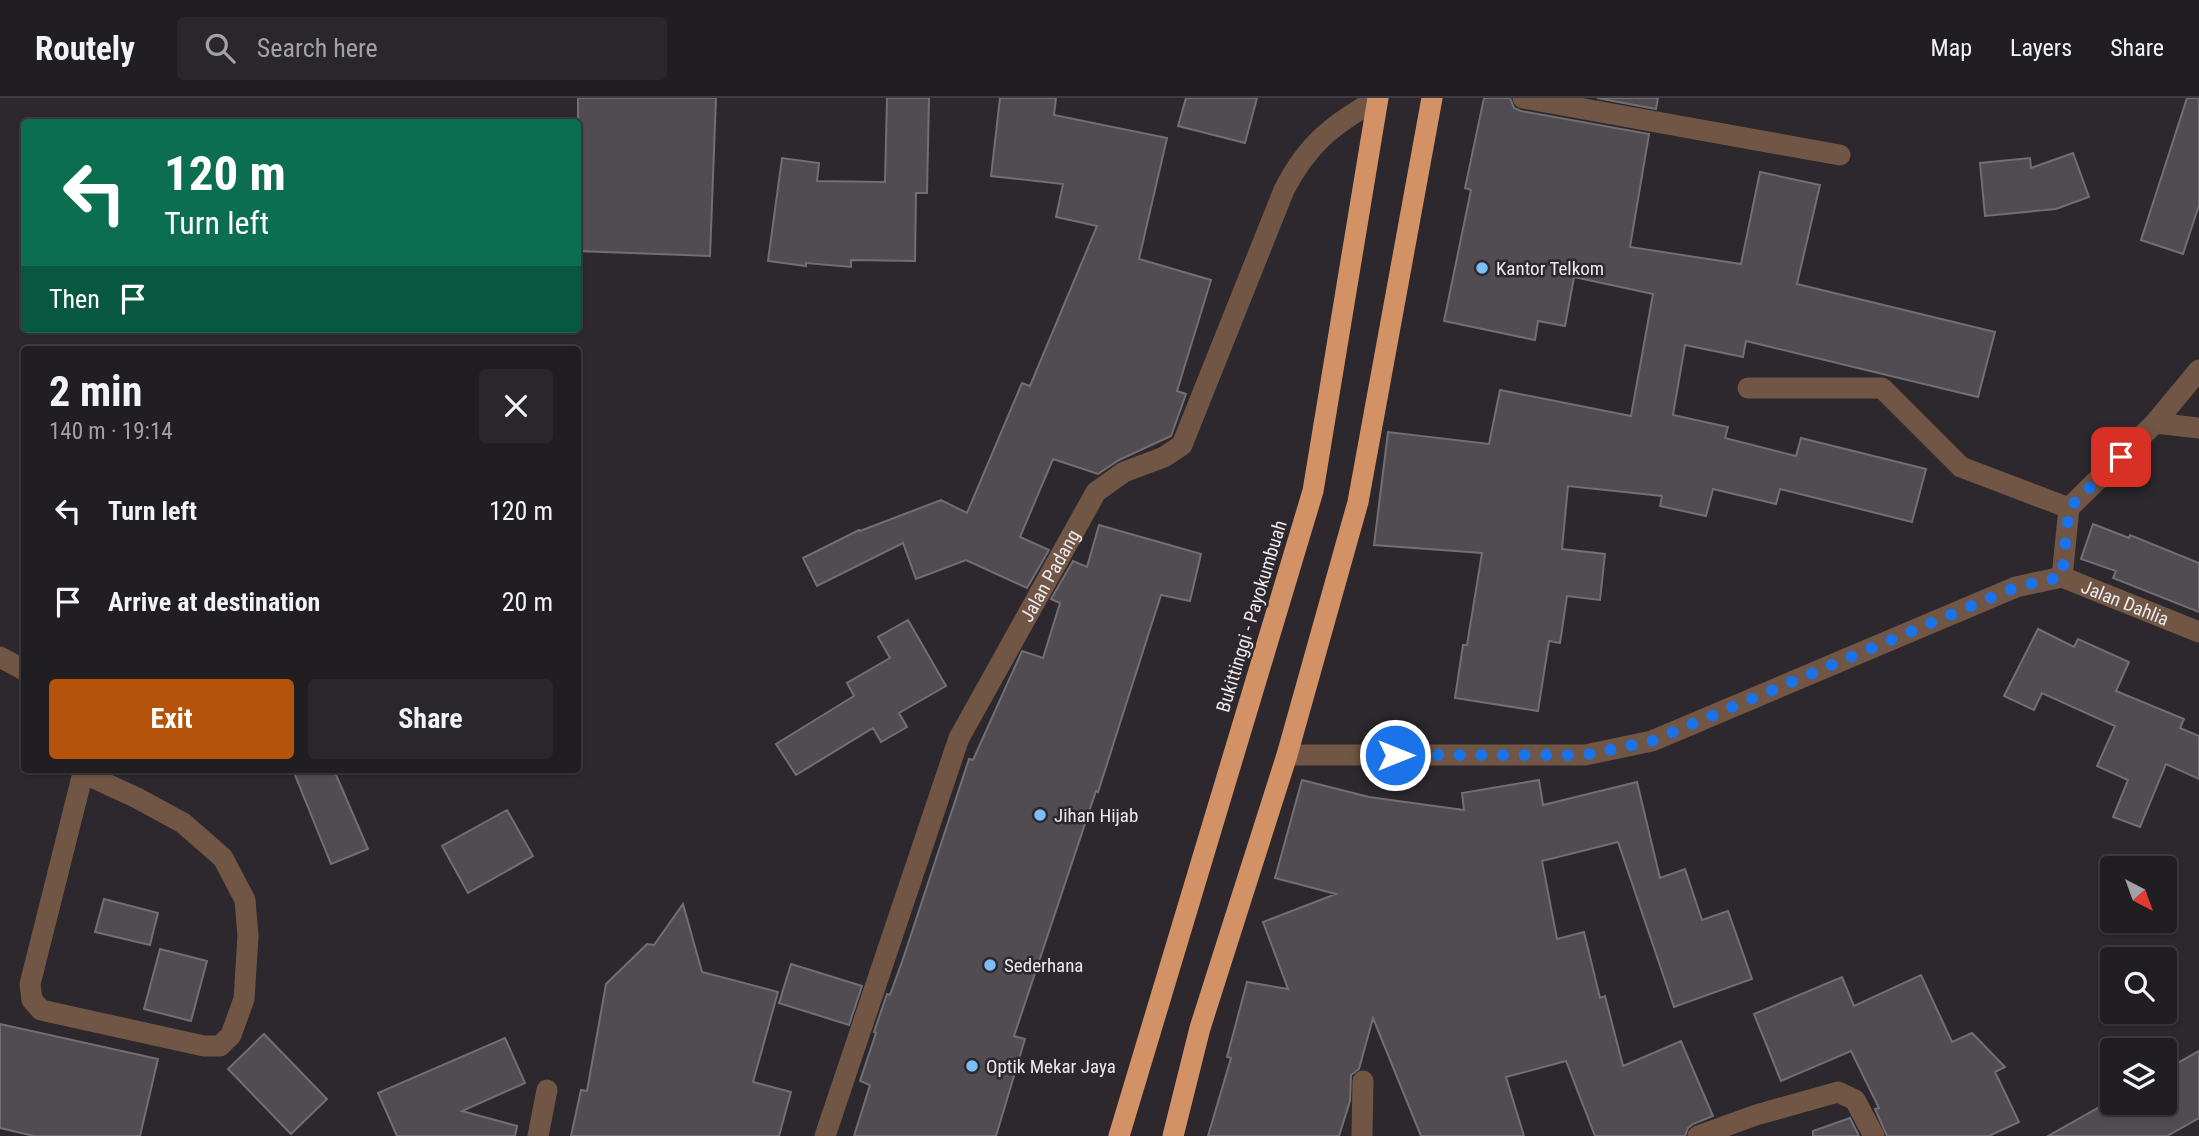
<!DOCTYPE html>
<html lang="en">
<head>
<meta charset="utf-8">
<style>
	:root { --surface:#211e22; --page:#29272a; --text:#f1f3f6; --muted:#a2a2a5; --line:#3e3c40; --accent:#b45309 }
	body { margin:0; font-family:"Roboto Condensed",sans-serif; background:var(--page); color:var(--text); height:100vh; display:flex; flex-direction:column; font-size:26px; white-space:nowrap }
	* { box-sizing:border-box; margin:0 }
	p { font-size:23px; color:var(--muted) }
	.icon { flex:none; width:38px; height:38px; fill:none; stroke:currentColor; stroke-width:2; stroke-linecap:round; stroke-linejoin:round }
	.map { position:relative; flex:1; overflow:hidden }
	.details { position:absolute; left:21px; top:248px; width:560px; height:427px; display:flex; flex-direction:column; background:var(--surface); border-radius:7px; box-shadow:0 2px 5px #0004,0 0 0 2px var(--line) }
	.details>* { flex:none }
	.banner { position:absolute; left:21px; top:21px; width:560px; height:214px; border-radius:7px; box-shadow:0 2px 5px #0004,0 0 0 2px var(--line); background:#0b6e4f; color:#fff; overflow:hidden }
	.needle { width:46px; rotate:139deg }
	.controls { position:absolute; left:2100px; top:758px; display:grid; gap:14px }
	.controls a { display:grid; place-items:center; width:77px; height:77px; border-radius:7px; background:var(--surface); box-shadow:0 2px 5px #0004,0 0 0 2px var(--line); font-size:35px }
	.pin { position:absolute; display:grid; place-items:center; width:60px; height:60px; color:#fff; margin:-30px; border-radius:14px; box-shadow:0 4px 10px #0006 }
	.me { position:absolute; width:77px; margin:-38px; rotate:90deg; stroke-linejoin:round; filter:drop-shadow(0 0 5px #0008) }
	.turn { display:flex; align-items:center; gap:24px; height:147px; padding:0 28px; font-size:32px }
	.turn .icon { width:91px; height:91px; stroke-width:2.5 }
	.turn b { display:block; font-size:49px; line-height:60px }
	.then { display:flex; align-items:center; height:66px; padding:0 28px; background:#0003; gap:14px; font-size:26px }
	.round { display:grid; place-items:center; flex:none; width:74px; height:74px; border-radius:7px; background:var(--page) }
	.summary { display:flex; align-items:center; justify-content:space-between; height:119px; padding:0 28px }
	h1 { font-size:42px; font-weight:700; line-height:52px }
	.primary-button { display:flex; gap:14px; margin-top:auto; padding:14px 28px }
	.primary-button a { flex:1; height:80px; border-radius:7px; background:var(--accent); color:#fff; font-size:28px; font-weight:700; line-height:80px; text-align:center }
	.primary-button a+a { background:var(--page); color:var(--text) }
	ul { padding:0; list-style:none }
	li { display:flex; align-items:center; gap:21px; height:91px; padding:0 28px }
	li div { flex:1 }
	li b { display:block; font-size:26px }
	li em { font-style:normal }
	header { display:flex; align-items:center; gap:42px; box-sizing:border-box; height:98px; padding:0 35px; background:var(--surface); border-bottom:2px solid var(--line) }
	header strong { font-size:33px }
	nav { display:flex; gap:38px; margin-inline-start:auto; font-size:24px }
	.search { width:490px; height:63px; background:var(--page); display:flex; align-items:center; gap:18px; box-sizing:border-box; padding:0 24px; border-radius:7px; color:var(--muted); font-size:26px }
	.map>svg:first-child { display:block }
	.building { fill:#504c51; stroke:#726e73; stroke-width:2 }
	.lines { fill:none; stroke-linecap:round; stroke-linejoin:round }
	.minor { stroke:#715645; stroke-width:21 }
	.highway { stroke:#d39166; stroke-width:21 }
	.route { stroke:#1a73e8; stroke-width:12; stroke-dasharray:0 21.6 }
	.poi-dot { fill:#7cbef9; stroke:#2c282d; stroke-width:2.5 }
	.labels { text-anchor:middle; stroke-width:5; stroke-linejoin:round; paint-order:stroke }
	.poi-label { font-size:19px; fill:#eceaed; stroke:#2c282d; text-anchor:start }
	.street-label { font-size:19px; fill:#eceaed; stroke:#2c282d }
</style>
</head>
<body>
<header>
<strong>Routely</strong>
<div class="search"><svg class="icon" aria-label="search" viewBox="0 0 24 24"><circle cx="10" cy="10" r="6"/><path d="M15 15l6 6"/></svg>Search here</div>
<nav><a>Map</a><a>Layers</a><a>Share</a></nav>
</header>
<div class="map">
<svg width="2199" height="1038" viewBox="0 0 2199 1038">
	<rect width="100%" height="100%" fill="#2c282d"/>
	<!-- building -->
	<path class="building" d="M 578,0 L 716,0 L 710,158 L 578,153 Z
		M 887,0 L 929,0 L 927,95 L 916,95 L 915,163 L 851,162 L 851,169 L 806,165 L 806,168 L 768,163 L 782,60 L 819,65 L 817,83 L 885,84 Z
		M 1000,0 L 1056,0 L 1054,17 L 1167,40 L 1139,161 L 1211,182 L 1177,293 L 1186,296 L 1171,338 L 1119,362 L 1098,376 L 1053,361 L 1020,439 L 1049,452 L 1027,490 L 966,462 L 916,481 L 903,445 L 817,488 L 803,460 L 859,432 L 860,433 L 941,402 L 967,415 L 1022,285 L 1030,288 L 1097,128 L 1056,119 L 1063,86 L 991,78 Z
		M 1186,0 L 1257,0 L 1245,45 L 1178,28 Z
		M 1484,0 L 1510,0 L 1514,10 L 1521,13 L 1649,36 L 1630,149 L 1741,166 L 1760,74 L 1820,87 L 1797,186 L 1995,234 L 1978,299 L 1746,243 L 1743,259 L 1685,247 L 1673,317 L 1728,329 L 1725,340 L 1796,358 L 1801,340 L 1926,371 L 1912,424 L 1780,391 L 1776,406 L 1713,391 L 1706,418 L 1660,408 L 1662,398 L 1568,388 L 1562,451 L 1605,456 L 1600,502 L 1567,498 L 1560,545 L 1549,543 L 1538,613 L 1455,600 L 1463,547 L 1467,547 L 1482,455 L 1374,447 L 1388,334 L 1489,346 L 1500,292 L 1631,318 L 1653,196 L 1574,179 L 1565,228 L 1538,223 L 1535,242 L 1444,223 L 1471,92 L 1465,90 Z
		M 1597,0 L 1658,0 L 1656,11 Z
		M 2187,0 L 2199,0 L 2199,107 L 2183,156 L 2141,142 Z
		M 2073,55 L 2089,99 L 2056,111 L 1985,118 L 1980,65 L 2030,60 L 2031,70 Z
		M 2093,426 L 2129,440 L 2130,437 L 2199,465 L 2199,514 L 2113,480 L 2116,473 L 2081,461 Z
		M 1099,427 L 1201,456 L 1190,503 L 1161,497 L 1098,694 L 1096,693 L 1014,938 L 1025,941 L 996,1038 L 854,1038 L 870,987 L 860,983 L 876,935 L 874,934 L 887,896 L 890,897 L 903,861 L 969,661 L 973,662 L 1022,553 L 1043,560 L 1060,505 L 1051,501 L 1073,463 L 1087,469 Z
		M 908,522 L 946,588 L 899,615 L 907,629 L 881,644 L 873,630 L 796,677 L 776,646 L 854,598 L 847,585 L 890,560 L 878,539 Z
		M 2038,531 L 2074,549 L 2078,541 L 2129,564 L 2116,593 L 2184,621 L 2180,630 L 2199,638 L 2199,681 L 2166,666 L 2140,729 L 2113,719 L 2128,682 L 2097,668 L 2115,628 L 2042,595 L 2034,612 L 2004,598 Z
		M 293,672 L 334,672 L 368,751 L 331,766 Z
		M 1302,682 L 1369,699 L 1464,712 L 1462,695 L 1539,682 L 1543,707 L 1637,684 L 1660,780 L 1685,771 L 1702,822 L 1728,813 L 1752,881 L 1674,909 L 1618,744 L 1542,763 L 1557,841 L 1584,834 L 1600,900 L 1605,898 L 1623,968 L 1681,943 L 1713,1018 L 1693,1026 L 1688,1030 L 1685,1038 L 1595,1038 L 1566,963 L 1506,979 L 1524,1038 L 1421,1038 L 1373,920 L 1359,971 L 1351,977 L 1350,1003 L 1339,1038 L 1208,1038 L 1231,960 L 1227,959 L 1247,884 L 1288,891 L 1263,824 L 1336,796 L 1275,780 Z
		M 507,712 L 533,758 L 468,795 L 442,748 Z
		M 104,801 L 158,815 L 150,847 L 95,834 Z
		M 683,806 L 702,874 L 778,894 L 753,984 L 791,994 L 779,1038 L 571,1038 L 581,992 L 587,993 L 606,886 L 647,846 L 654,847 Z
		M 160,851 L 207,863 L 191,923 L 144,911 Z
		M 791,866 L 862,888 L 849,927 L 779,905 Z
		M 1921,877 L 1952,944 L 1972,935 L 2005,969 L 1995,974 L 2019,1024 L 1989,1038 L 1887,1038 L 1875,1011 L 1879,1010 L 1851,953 L 1781,983 L 1754,916 L 1842,879 L 1854,908 Z
		M 0,926 L 158,961 L 140,1038 L 34,1038 L 0,1030 Z
		M 264,936 L 327,1001 L 291,1036 L 228,971 Z
		M 505,940 L 525,985 L 462,1013 L 517,1028 L 515,1038 L 397,1038 L 378,995 Z
		M 2199,953 L 2199,1020 L 2167,1038 L 2048,1038 L 2112,1002 L 2112,1004 L 2165,1004 L 2165,972 Z
		M 1850,1020 L 1859,1038 L 1813,1038 L 1813,1033 Z"/>
	<g class="lines">
		<!-- minor -->
		<g class="minor">
			<path d="M 1523,0 L 1840,57"/>
			<path d="M 1748,290 L 1882,290 L 1961,369 L 2069,410"/>
			<path d="M 2155,325 L 2199,330"/>
			<path d="M 2062,479 L 2069,410 L 2155,325 L 2199,272"/>
			<path d="M 0,559 L 24,572"/>
			<path id="s1" d="M 1287,657 L 1585,657 L 1652,643 L 2016,489 L 2062,479 L 2199,534"/>
			<path d="M 83,675 L 137,700 L 183,725 L 223,760 L 245,802 L 248,838 L 244,901 L 231,937 L 220,948 L 204,948 L 41,912 L 32,902 L 30,886 L 83,675 L 83,672"/>
			<path d="M 538,1038 L 547,992"/>
			<path id="s2" d="M 825,1038 L 959,640 L 1096,394 L 1124,374 L 1164,359 L 1182,347 L 1284,92 C 1309,43 1333,28 1378,0"/>
			<path d="M 1362,1038 L 1363,983"/>
			<path d="M 1698,1038 L 1756,1017 L 1838,994 L 1855,1002 L 1874,1038"/>
		</g>
		<!-- highway -->
		<path class="highway" d="M 1119,1038 L 1313,393 L 1378,0
			M 1173,1038 L 1200,930 L 1287,657 L 1358,404 L 1432,0"/>
	</g>
	<g class="lines">
		<!-- route -->
		<path class="route" d="M 1395,657 L 1585,657 L 1652,643 L 2016,489 L 2062,479 L 2069,410 L 2121,359"/>
	</g>
	<!-- markers -->
	<g class="poi-dot">
		<circle cx="1482" cy="170" r="7"/>
		<circle cx="1040" cy="717" r="7"/>
		<circle cx="990" cy="867" r="7"/>
		<circle cx="972" cy="968" r="7"/>
	</g>
	<g class="labels">
		<!-- poi labels -->
		<g class="poi-label">
			<text x="1496" y="177">Kantor Telkom</text>
			<text x="1054" y="724">Jihan Hijab</text>
			<text x="1004" y="874">Sederhana</text>
			<text x="986" y="975">Optik Mekar Jaya</text>
		</g>
		<!-- street labels -->
		<g class="street-label">
			<text dy="7" stroke="none"><textPath href="#s2" startOffset="606">Jalan Padang</textPath></text>
			<text dy="7" stroke="none"><textPath href="#s1" startOffset="877">Jalan Dahlia</textPath></text>
			<text transform="translate(1251 518) rotate(-73)" y="7">Bukittinggi - Payokumbuah</text>
		</g>
	</g>
</svg>
<div class="controls">
<a><svg class="needle" viewBox="-14 -14 28 28"><path d="M0-13l5 13h-10z" fill="#e53935"/><path d="M0 13l5-13h-10z" fill="#a2a2a5"/></svg></a>
<a><svg class="icon" aria-label="search" viewBox="0 0 24 24"><circle cx="10" cy="10" r="6"/><path d="M15 15l6 6"/></svg></a>
<a><svg class="icon" aria-label="layers" viewBox="0 0 24 24"><path d="M12 4l9 5-9 5-9-5zM3 14l9 5 9-5"/></svg></a>
</div>
<div class="pin" style="left:2121px;top:359px;background:#d93025"><svg class="icon" aria-label="arrive" viewBox="0 0 24 24"><path d="M6 21V4h12l-3 4 3 4H6"/></svg></div>
<svg class="me" style="left:1395px;top:657px" viewBox="-20 -20 40 40"><circle r="17" fill="#1a73e8" stroke="#fff" stroke-width="3"/><path d="M0-11L8 9 0 5-8 9z" fill="#fff"/></svg>
<div class="banner">
<div class="turn"><svg class="icon" aria-label="left" viewBox="0 0 24 24"><path d="M17 20v-9H6M10 6l-5 5 5 5"/></svg><div><b>120 m</b>Turn left</div></div>
<div class="then">Then<svg class="icon" aria-label="arrive" viewBox="0 0 24 24"><path d="M6 21V4h12l-3 4 3 4H6"/></svg></div>
</div>
<section class="details">
<div class="summary"><div><h1>2 min</h1><p>140 m · 19:14</p></div><a class="round"><svg class="icon" aria-label="close" viewBox="0 0 24 24"><path d="M6 6l12 12M18 6L6 18"/></svg></a></div>
<ul>
<li><svg class="icon" aria-label="left" viewBox="0 0 24 24"><path d="M17 20v-9H6M10 6l-5 5 5 5"/></svg><div><b>Turn left</b></div><em>120 m</em></li>
<li><svg class="icon" aria-label="arrive" viewBox="0 0 24 24"><path d="M6 21V4h12l-3 4 3 4H6"/></svg><div><b>Arrive at destination</b></div><em>20 m</em></li>
</ul>
<div class="primary-button"><a>Exit</a><a>Share</a></div>
</section>
</div>
</body>
</html>
